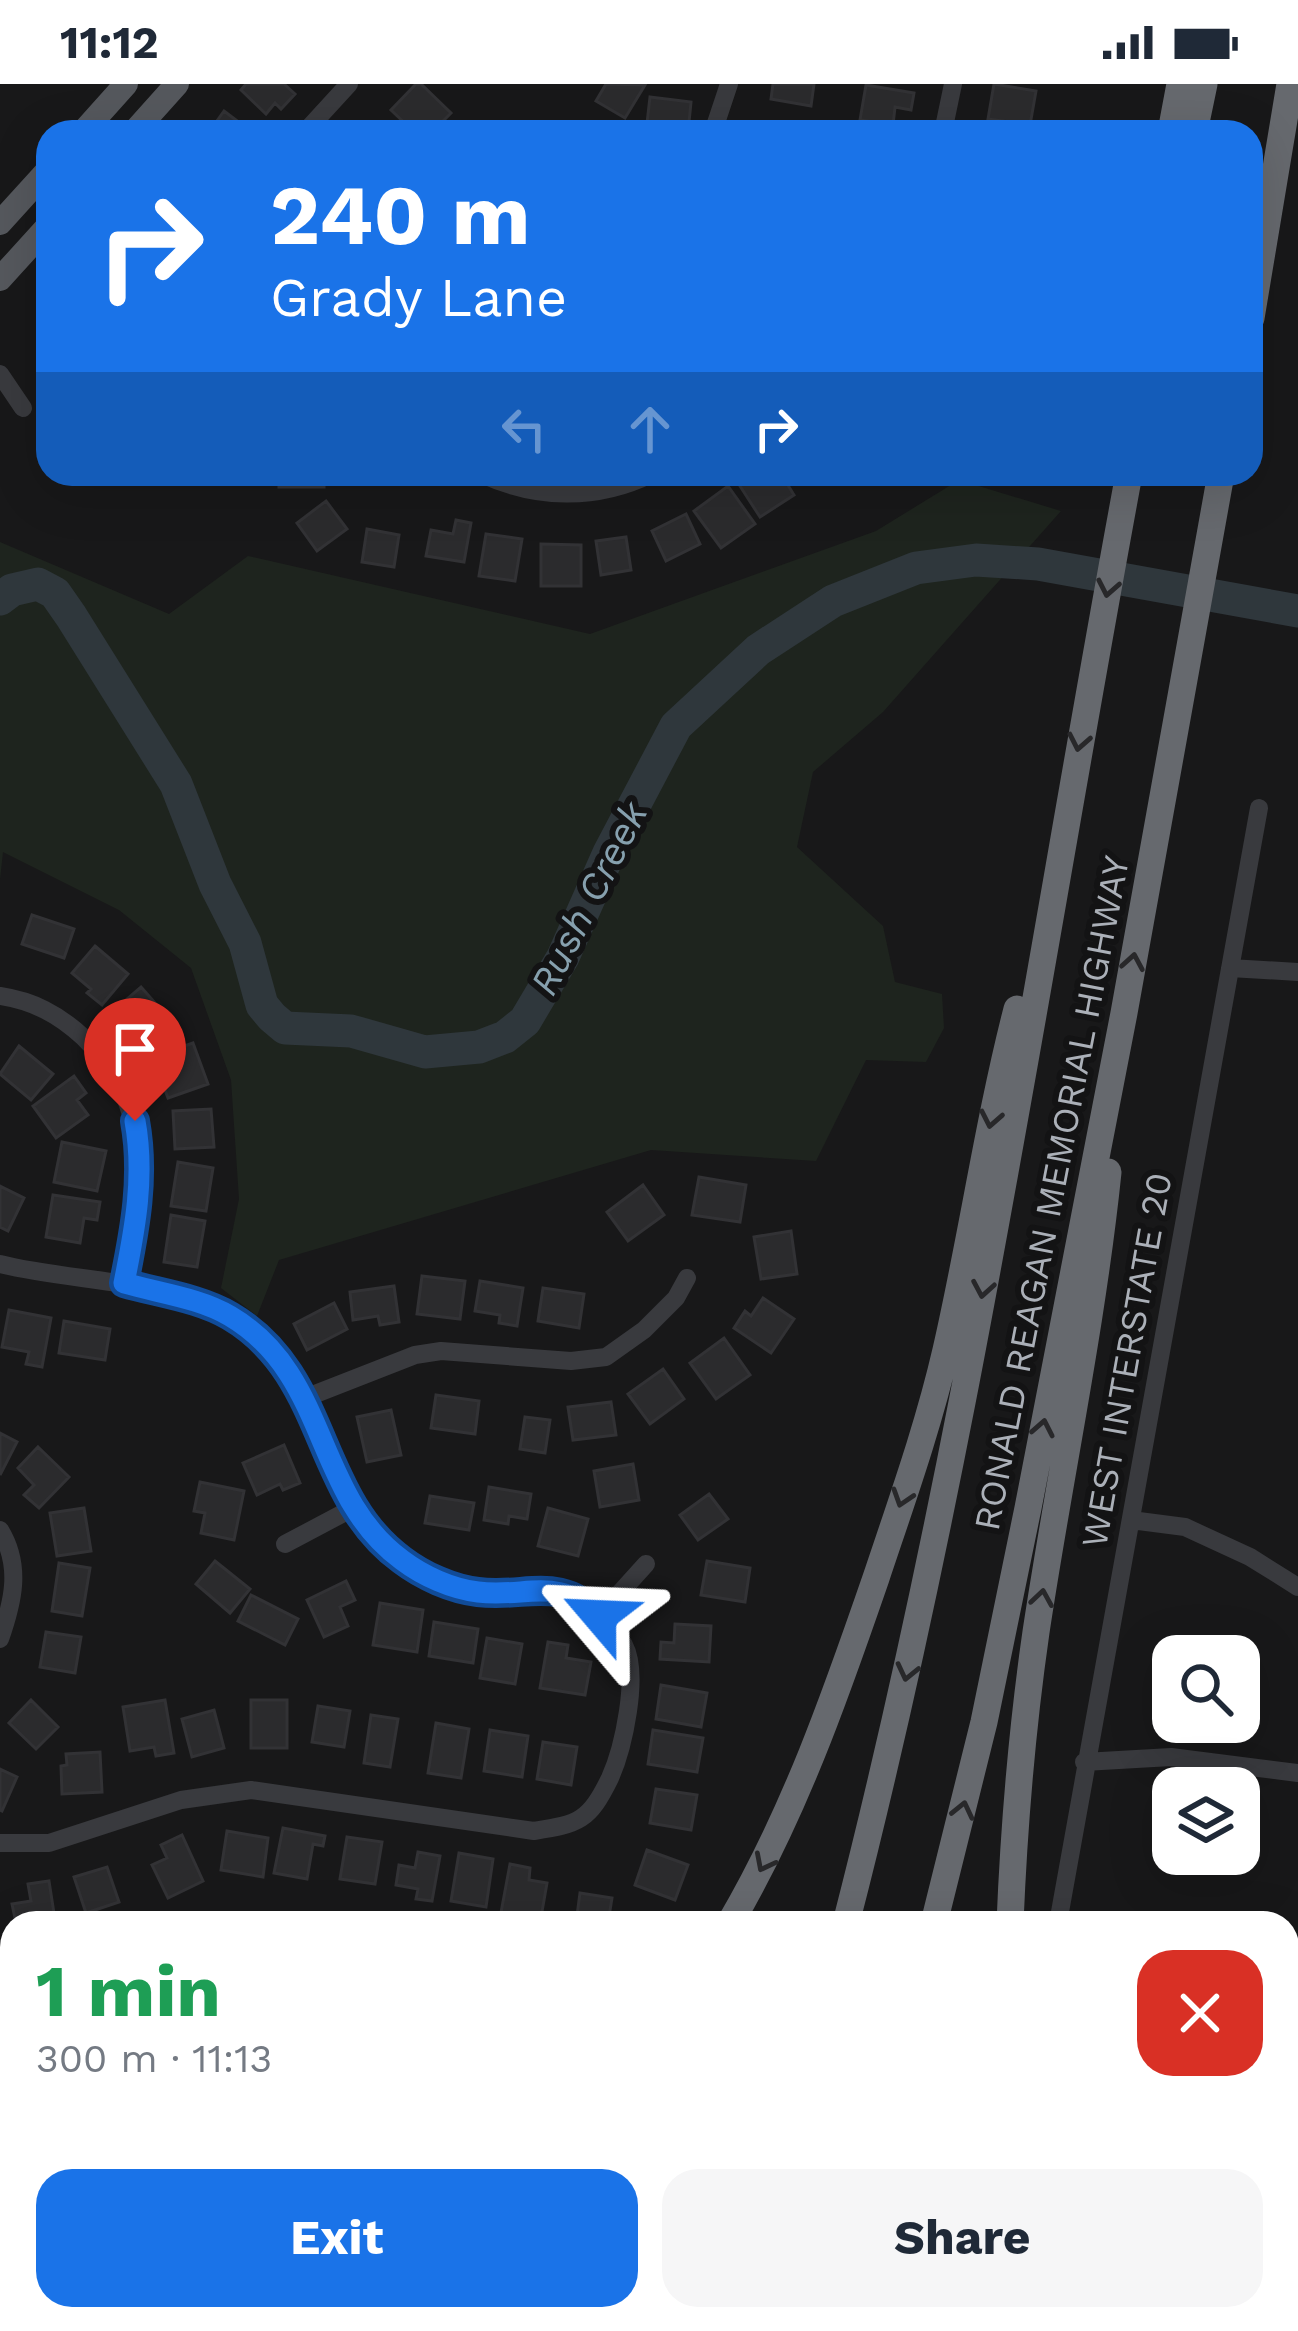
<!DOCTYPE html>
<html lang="en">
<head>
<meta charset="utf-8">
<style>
	:root { --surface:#fff; --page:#f6f6f7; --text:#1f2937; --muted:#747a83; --accent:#1a73e8 }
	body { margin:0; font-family:"Work Sans",sans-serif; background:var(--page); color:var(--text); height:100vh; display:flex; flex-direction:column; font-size:45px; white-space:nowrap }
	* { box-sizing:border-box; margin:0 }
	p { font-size:39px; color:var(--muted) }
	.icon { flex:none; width:66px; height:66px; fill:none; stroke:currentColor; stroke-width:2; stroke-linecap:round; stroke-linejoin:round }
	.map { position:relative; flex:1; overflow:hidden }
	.drawer { position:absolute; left:0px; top:1827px; width:1299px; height:420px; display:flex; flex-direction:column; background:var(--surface); border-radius:36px 36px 0 0; box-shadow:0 12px 48px #0002 }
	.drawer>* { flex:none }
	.top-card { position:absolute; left:36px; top:36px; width:1227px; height:366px; border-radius:36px; box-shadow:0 12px 48px #0002; background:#1a73e8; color:#fff; overflow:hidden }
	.buttons { position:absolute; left:1152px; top:1551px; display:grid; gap:24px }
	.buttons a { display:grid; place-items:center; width:108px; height:108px; border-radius:24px; background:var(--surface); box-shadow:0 12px 48px #0002; font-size:60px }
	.pin { position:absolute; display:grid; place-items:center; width:102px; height:102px; color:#fff; margin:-123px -51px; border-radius:50% 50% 50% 0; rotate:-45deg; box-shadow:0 0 12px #0007 }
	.pin .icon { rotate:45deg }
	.me { position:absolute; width:132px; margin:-66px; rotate:296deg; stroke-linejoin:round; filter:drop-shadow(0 0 9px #0008) }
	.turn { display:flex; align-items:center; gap:42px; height:252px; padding:0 36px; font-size:54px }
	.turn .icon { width:156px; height:156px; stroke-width:2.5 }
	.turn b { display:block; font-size:84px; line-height:102px }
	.lanes { display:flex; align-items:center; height:114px; padding:0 36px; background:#0003; justify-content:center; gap:60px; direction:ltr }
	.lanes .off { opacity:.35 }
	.round { display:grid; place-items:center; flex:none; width:126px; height:126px; border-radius:36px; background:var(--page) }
	.head { display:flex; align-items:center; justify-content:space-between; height:204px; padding:0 36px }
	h1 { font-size:72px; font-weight:700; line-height:90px; color:#1e9e55 }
	.primary-button { display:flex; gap:24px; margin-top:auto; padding:24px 36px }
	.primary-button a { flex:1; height:138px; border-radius:36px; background:var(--accent); color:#fff; font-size:48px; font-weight:700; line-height:138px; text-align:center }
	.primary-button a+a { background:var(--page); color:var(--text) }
	.status { display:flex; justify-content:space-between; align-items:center; height:84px; padding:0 60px; background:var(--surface); direction:ltr }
	.status svg { height:33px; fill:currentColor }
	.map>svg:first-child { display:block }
	.green { fill:#1e241e }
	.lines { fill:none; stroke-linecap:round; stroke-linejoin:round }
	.river { stroke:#2f373c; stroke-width:33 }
	.building { fill:#2b2b2d; stroke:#323235; stroke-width:3 }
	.minor { stroke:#393a3e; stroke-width:18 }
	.major { stroke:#55585d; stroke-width:24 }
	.highway { stroke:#66696e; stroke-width:27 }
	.oneway { stroke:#28282a }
	.route-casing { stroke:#114b97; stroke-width:30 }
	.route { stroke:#1a73e8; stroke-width:21 }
	.labels { text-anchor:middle; stroke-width:12; stroke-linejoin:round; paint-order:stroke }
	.street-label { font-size:36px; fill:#abb0b8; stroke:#131314 }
	.water-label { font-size:39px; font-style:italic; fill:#86a0ae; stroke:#131314 }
</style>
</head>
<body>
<div class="status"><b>11:12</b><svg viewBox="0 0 49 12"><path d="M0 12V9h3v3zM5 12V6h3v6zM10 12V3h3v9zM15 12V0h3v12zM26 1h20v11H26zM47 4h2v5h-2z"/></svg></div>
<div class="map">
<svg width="1298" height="2247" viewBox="0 0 1298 2247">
	<rect width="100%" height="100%" fill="#181819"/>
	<!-- green -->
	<path class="green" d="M 959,396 L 1061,427 L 883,628 L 813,688 L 797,763 L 883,842 L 895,898 L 942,910 L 944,944 L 926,978 L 866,976 L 816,1077 L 651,1066 L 279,1176 L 257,1232 L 221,1204 L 239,1115 L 231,996 L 191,884 L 119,826 L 3,768 L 0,795 L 0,458 L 169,530 L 248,472 L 590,550 L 876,447 Z"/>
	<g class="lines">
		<!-- river -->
		<path class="river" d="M 0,515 L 12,506 L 38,500 L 55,509 L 71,532 L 176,700 L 215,800 L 245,859 L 262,921 L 272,933 L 285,944 L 351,947 L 425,968 L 479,963 L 505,953 L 525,937 L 563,873 L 609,769 L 676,642 L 758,566 L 833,517 L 916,484 L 976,476 L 1038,480 L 1298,527"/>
	</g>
	<!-- building -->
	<path class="building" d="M 246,0 L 284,0 L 295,10 L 281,25 L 275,19 L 266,30 L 241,6 Z
		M 416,0 L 421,0 L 451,29 L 432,48 L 414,48 L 391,26 Z
		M 606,0 L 645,1 L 625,34 L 596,17 Z
		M 773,0 L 814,0 L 811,22 L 771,15 Z
		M 994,0 L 1036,7 L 1030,41 L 988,35 Z
		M 866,1 L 914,9 L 911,26 L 895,23 L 893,41 L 860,36 Z
		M 650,13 L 691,18 L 688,48 L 646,48 Z
		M 224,27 L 252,48 L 209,48 Z
		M 279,390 L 324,390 L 324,403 L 279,403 Z
		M 751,390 L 781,390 L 794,411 L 760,433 L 738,399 Z
		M 728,402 L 755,440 L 721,464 L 694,427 Z
		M 326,417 L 347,445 L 317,467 L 297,439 Z
		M 686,430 L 700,460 L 666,477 L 652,447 Z
		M 456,436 L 471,439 L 464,478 L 426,472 L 431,446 L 453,450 Z
		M 367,445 L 399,451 L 394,483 L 362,478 Z
		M 486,450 L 522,455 L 515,497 L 479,492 Z
		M 626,453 L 631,486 L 601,491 L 596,457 Z
		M 541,460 L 581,461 L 581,502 L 541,502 Z
		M 32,831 L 74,845 L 64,874 L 22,860 Z
		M 95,862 L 128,890 L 102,921 L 87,909 L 91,905 L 72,889 Z
		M 141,903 L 170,936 L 141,961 L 112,928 Z
		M 193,959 L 208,1000 L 168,1014 L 153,973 Z
		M 19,962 L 53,990 L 31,1016 L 0,990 Z
		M 74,992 L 86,1009 L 77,1016 L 88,1031 L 56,1054 L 33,1022 Z
		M 211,1025 L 214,1063 L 175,1065 L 173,1027 Z
		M 62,1058 L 106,1067 L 97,1107 L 54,1098 Z
		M 178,1078 L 213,1084 L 206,1127 L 171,1122 Z
		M 699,1093 L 746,1101 L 740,1138 L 692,1131 Z
		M 643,1101 L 664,1131 L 628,1157 L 607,1128 Z
		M 0,1102 L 24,1114 L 8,1147 L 0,1143 Z
		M 53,1111 L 100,1118 L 97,1136 L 84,1134 L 80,1159 L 46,1153 Z
		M 171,1131 L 205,1137 L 197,1183 L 164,1178 Z
		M 791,1147 L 797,1190 L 761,1195 L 754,1153 Z
		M 422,1192 L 465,1197 L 460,1235 L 417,1230 Z
		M 480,1197 L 523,1204 L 517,1242 L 499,1239 L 500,1231 L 475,1227 Z
		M 394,1202 L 399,1238 L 380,1241 L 378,1232 L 353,1236 L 350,1208 Z
		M 543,1204 L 584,1210 L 579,1244 L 538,1237 Z
		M 763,1214 L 794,1235 L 771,1269 L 734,1244 L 745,1227 L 751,1232 Z
		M 334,1219 L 347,1245 L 307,1266 L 294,1240 Z
		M 9,1226 L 51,1234 L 42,1283 L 26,1280 L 29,1268 L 2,1263 Z
		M 64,1237 L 110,1245 L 105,1276 L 59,1269 Z
		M 724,1254 L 750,1291 L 716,1315 L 690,1279 Z
		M 663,1285 L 684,1315 L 650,1340 L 628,1310 Z
		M 436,1311 L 479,1317 L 475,1350 L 431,1344 Z
		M 611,1318 L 616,1351 L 573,1356 L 568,1323 Z
		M 391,1326 L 401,1371 L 367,1378 L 357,1333 Z
		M 525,1333 L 550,1336 L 545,1369 L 520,1365 Z
		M 0,1349 L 17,1358 L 0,1391 Z
		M 284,1361 L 300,1399 L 283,1406 L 280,1400 L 257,1411 L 243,1379 Z
		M 38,1363 L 69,1393 L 39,1424 L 24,1411 L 34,1401 L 18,1384 Z
		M 633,1380 L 639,1416 L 600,1423 L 594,1387 Z
		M 200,1398 L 244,1407 L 234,1456 L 201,1449 L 205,1429 L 194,1427 Z
		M 489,1403 L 531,1410 L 527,1435 L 509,1432 L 508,1440 L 484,1436 Z
		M 709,1410 L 728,1435 L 698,1456 L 680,1431 Z
		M 430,1412 L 474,1419 L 469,1446 L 425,1439 Z
		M 84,1424 L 91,1467 L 57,1472 L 50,1429 Z
		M 548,1424 L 588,1435 L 578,1472 L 538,1462 Z
		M 215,1477 L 250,1505 L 230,1529 L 196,1500 Z
		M 707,1477 L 750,1484 L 745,1518 L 701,1511 Z
		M 59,1479 L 90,1484 L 82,1532 L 52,1527 Z
		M 346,1497 L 355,1516 L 340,1523 L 348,1542 L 324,1553 L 307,1516 Z
		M 251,1511 L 298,1535 L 285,1561 L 238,1537 Z
		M 380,1519 L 423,1526 L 417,1568 L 373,1561 Z
		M 434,1538 L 478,1545 L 473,1579 L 429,1572 Z
		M 675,1540 L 711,1542 L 709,1578 L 660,1575 L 661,1558 L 674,1559 Z
		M 46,1548 L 81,1553 L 75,1589 L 40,1583 Z
		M 487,1554 L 522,1560 L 515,1600 L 480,1594 Z
		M 548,1558 L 568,1561 L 566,1574 L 591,1578 L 585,1611 L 540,1604 Z
		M 661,1601 L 707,1609 L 701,1643 L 656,1635 Z
		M 31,1616 L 58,1643 L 36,1665 L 9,1639 Z
		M 165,1616 L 174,1669 L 156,1672 L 154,1663 L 130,1667 L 123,1623 Z
		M 251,1616 L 287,1616 L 287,1664 L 251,1664 Z
		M 318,1622 L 350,1627 L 344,1663 L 312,1658 Z
		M 214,1626 L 224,1664 L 192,1673 L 182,1635 Z
		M 371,1631 L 398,1635 L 390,1683 L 364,1679 Z
		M 436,1639 L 469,1645 L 461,1694 L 428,1689 Z
		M 490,1646 L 528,1652 L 522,1693 L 484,1687 Z
		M 653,1646 L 703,1654 L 697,1688 L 648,1680 Z
		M 543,1658 L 577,1663 L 571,1701 L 537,1695 Z
		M 100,1668 L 102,1708 L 62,1710 L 61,1682 L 67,1681 L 66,1670 Z
		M 0,1685 L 17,1693 L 2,1727 L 0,1726 Z
		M 656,1705 L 697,1711 L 691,1746 L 650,1739 Z
		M 283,1744 L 325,1752 L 323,1762 L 313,1760 L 307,1795 L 274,1789 Z
		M 227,1747 L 268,1754 L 263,1793 L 221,1786 Z
		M 182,1751 L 203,1797 L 168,1814 L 152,1781 L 167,1774 L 161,1761 Z
		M 347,1753 L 382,1758 L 375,1800 L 340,1795 Z
		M 647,1766 L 688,1781 L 675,1816 L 635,1801 Z
		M 418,1768 L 440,1772 L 432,1817 L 416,1815 L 418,1805 L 396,1801 L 399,1781 L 415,1784 Z
		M 459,1769 L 493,1775 L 486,1823 L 451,1817 Z
		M 510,1780 L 530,1784 L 529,1796 L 547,1799 L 540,1839 L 500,1834 Z
		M 107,1783 L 119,1818 L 86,1829 L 74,1793 Z
		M 49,1797 L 55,1836 L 16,1839 L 12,1820 L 31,1817 L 28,1800 Z
		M 580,1809 L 612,1814 L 608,1839 L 576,1839 Z"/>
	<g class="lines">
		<!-- minor -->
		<path class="minor" d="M 305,48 L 349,0
			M 713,48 L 729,0
			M 943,48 L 953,0
			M 0,290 L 23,324
			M 482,390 C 535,415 597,417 651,390
			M 374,392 L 376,390
			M 1230,884 L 1298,888
			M 0,912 C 33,917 58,930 83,953 C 157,1024 142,1108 124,1199
			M 0,1180 C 70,1198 167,1195 230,1232 C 324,1287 309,1387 378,1456 C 418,1495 464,1509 518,1507 C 537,1507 564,1504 581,1514 C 588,1518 595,1528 601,1533 C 609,1542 618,1551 624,1561 C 640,1591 623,1665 610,1694 C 589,1737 579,1740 534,1747 L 251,1706 L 181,1716 L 49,1759 L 0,1759
			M 305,1314 L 415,1271 L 441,1267 L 571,1277 L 606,1273 L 644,1246 L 676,1214 L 687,1194
			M 1131,1436 L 1185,1443 L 1250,1473 L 1298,1503
			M 0,1446 C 22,1482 13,1518 0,1555
			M 285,1460 L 353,1424
			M 599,1532 L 646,1480
			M 1084,1678 L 1171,1673 L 1298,1689
			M 1058,1839 L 1259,724
			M 1287,1916 L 1298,1916
			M 1018,2235 L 1042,2240 L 1045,2247
			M 944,2247 L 946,2235
			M 1159,2247 L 1159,2235"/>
		<!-- major -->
		<path class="major" d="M 83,48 L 126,0
			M 134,48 L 177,0
			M 0,139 L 48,86
			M 0,195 L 48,142"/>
		<!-- highway -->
		<path class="highway" d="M 1171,48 L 1180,0
			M 1194,48 L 1204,0
			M 1251,234 L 1290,0
			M 730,1839 C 794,1730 835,1613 876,1494 C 901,1419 928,1344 946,1266 C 972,1153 988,1038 1017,925
			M 846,1839 C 969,1362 1039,874 1129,390
			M 934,1839 L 984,1638 L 1028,1424 L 1124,929 L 1221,390
			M 1010,1839 C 1014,1742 1022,1645 1036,1548 C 1059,1395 1092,1243 1108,1088
			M 1079,2235 L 1084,2247
			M 416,2247 L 425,2235
			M 746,2247 L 749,2235
			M 828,2247 L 831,2235"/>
	</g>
	<!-- one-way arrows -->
	<defs><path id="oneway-chevron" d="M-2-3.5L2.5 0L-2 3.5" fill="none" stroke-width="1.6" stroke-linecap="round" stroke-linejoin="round" transform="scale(3)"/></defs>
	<g class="oneway">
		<use href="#oneway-chevron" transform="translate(1108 504) rotate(101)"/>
		<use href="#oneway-chevron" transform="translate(1079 658) rotate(101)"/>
		<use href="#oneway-chevron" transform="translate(1133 878) rotate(-80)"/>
		<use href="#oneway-chevron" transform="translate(991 1035) rotate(101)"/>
		<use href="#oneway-chevron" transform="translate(983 1205) rotate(100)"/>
		<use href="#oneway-chevron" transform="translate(1043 1344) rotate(-79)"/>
		<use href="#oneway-chevron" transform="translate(902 1414) rotate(108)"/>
		<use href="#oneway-chevron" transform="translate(1042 1514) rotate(-81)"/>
		<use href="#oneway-chevron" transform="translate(907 1588) rotate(103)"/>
		<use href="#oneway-chevron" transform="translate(963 1726) rotate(-77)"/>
		<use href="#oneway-chevron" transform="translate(764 1779) rotate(117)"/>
	</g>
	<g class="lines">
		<defs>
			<path id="route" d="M 135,1037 C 145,1092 135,1145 124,1199 C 159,1209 200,1214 230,1232 C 330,1291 313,1411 402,1476 C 423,1492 452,1505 478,1508 C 527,1514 559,1491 599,1532"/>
		</defs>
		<!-- route casing -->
		<use href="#route" class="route-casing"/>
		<!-- route -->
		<use href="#route" class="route"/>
	</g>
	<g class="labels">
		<!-- street labels -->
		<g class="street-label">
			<text transform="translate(1051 1109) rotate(-79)" y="13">RONALD REAGAN MEMORIAL HIGHWAY</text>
			<text transform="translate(1126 1276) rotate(-80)" y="13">WEST INTERSTATE 20</text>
		</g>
		<!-- water labels -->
		<g class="water-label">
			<text transform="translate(588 814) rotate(-63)" y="14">Rush Creek</text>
		</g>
	</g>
</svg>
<div class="buttons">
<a><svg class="icon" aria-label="search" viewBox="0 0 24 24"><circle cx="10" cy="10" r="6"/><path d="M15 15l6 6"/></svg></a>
<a><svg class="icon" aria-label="layers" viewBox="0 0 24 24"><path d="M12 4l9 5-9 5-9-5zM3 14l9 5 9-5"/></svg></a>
</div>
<div class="pin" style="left:135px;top:1037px;background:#d93025"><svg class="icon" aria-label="arrive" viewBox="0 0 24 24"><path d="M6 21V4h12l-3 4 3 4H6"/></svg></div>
<svg class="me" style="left:599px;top:1532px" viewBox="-20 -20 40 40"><path d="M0-17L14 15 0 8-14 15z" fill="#1a73e8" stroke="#fff" stroke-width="4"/></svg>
<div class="top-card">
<div class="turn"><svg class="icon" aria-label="right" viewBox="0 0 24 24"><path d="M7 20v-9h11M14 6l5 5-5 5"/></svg><div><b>240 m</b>Grady Lane</div></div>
<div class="lanes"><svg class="icon off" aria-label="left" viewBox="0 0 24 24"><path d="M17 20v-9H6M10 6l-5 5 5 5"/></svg><svg class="icon off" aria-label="ahead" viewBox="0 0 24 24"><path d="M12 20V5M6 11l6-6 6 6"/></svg><svg class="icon" aria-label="right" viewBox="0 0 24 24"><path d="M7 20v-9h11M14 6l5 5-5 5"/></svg></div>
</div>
<section class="drawer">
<div class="head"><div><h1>1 min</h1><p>300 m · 11:13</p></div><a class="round" style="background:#d93025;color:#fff"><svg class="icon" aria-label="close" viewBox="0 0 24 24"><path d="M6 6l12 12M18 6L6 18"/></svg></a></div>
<div class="primary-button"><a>Exit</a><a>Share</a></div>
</section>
</div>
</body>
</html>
